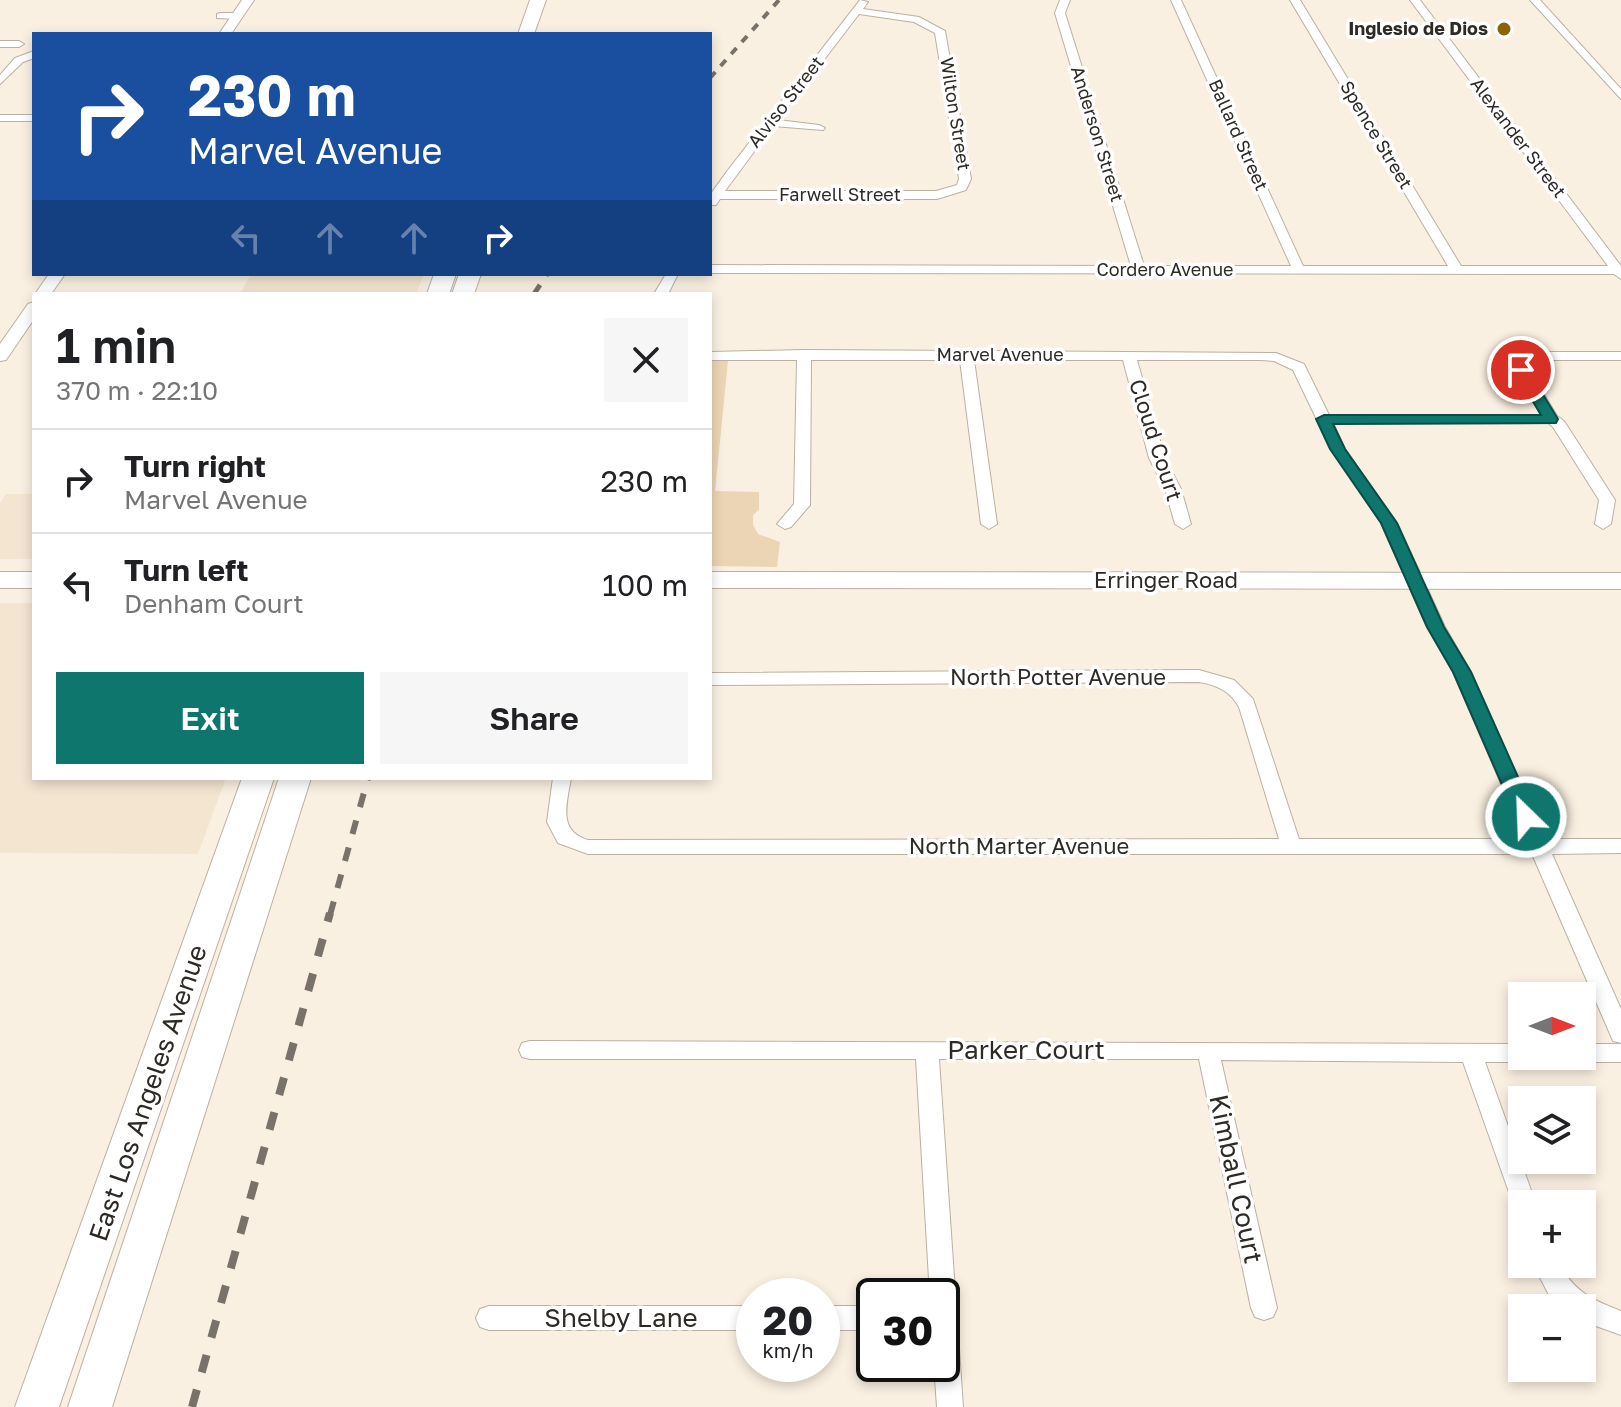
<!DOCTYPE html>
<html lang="en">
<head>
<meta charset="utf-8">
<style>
	:root { --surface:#fff; --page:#f6f6f6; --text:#202124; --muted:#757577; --line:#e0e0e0; --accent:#0f766e }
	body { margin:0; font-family:"Golos Text",sans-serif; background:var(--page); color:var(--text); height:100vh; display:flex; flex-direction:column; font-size:30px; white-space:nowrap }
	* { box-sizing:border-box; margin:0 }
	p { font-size:26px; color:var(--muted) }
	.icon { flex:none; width:44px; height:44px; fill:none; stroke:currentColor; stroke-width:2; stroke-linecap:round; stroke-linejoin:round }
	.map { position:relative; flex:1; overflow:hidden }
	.panel { position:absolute; left:32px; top:292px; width:680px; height:488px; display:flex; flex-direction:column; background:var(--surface); border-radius:0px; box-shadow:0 4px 12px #0003 }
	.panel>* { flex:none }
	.banner { position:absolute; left:32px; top:32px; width:680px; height:244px; border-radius:0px; box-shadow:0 4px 12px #0003; background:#1a4fa0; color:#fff; overflow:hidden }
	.needle { width:52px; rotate:90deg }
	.fabs { position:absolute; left:1508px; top:982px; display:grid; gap:16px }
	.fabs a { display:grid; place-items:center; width:88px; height:88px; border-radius:0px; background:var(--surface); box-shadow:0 4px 12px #0003; font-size:40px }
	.speed { position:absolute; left:736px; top:1278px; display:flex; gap:16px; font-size:40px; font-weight:700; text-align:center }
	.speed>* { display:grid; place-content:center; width:104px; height:104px; border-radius:50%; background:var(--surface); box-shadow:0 4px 12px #0003; line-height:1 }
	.speed small { font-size:20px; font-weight:400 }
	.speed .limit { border:4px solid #111; border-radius:12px; background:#fff; color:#111 }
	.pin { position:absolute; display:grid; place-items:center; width:68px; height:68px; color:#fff; margin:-34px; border:4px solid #fff; border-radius:50%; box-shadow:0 2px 8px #0007 }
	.me { position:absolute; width:88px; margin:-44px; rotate:336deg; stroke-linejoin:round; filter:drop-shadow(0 0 6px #0008) }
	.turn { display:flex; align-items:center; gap:28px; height:168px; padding:0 24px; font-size:36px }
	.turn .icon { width:104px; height:104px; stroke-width:2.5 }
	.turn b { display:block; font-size:56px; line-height:68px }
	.lanes { display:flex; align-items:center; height:76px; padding:0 24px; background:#0003; justify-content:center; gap:40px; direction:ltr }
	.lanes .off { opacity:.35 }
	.round { display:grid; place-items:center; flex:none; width:84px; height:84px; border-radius:0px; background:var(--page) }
	.overview { display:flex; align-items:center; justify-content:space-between; height:136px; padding:0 24px }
	h1 { font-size:48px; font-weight:600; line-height:60px }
	.action { display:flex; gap:16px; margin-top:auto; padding:16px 24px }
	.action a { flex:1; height:92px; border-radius:0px; background:var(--accent); color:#fff; font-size:32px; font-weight:600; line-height:92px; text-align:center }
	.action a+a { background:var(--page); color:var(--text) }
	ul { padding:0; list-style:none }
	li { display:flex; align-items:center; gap:24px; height:104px; padding:0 24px; border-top:2px solid var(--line) }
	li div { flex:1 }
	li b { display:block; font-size:30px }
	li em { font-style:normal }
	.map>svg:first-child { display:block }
	.built { fill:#f3e5d0 }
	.green { fill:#ebd5b5 }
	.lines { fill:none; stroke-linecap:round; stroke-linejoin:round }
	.minor-casing { stroke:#bab1a3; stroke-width:2 }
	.tertiary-casing { stroke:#bab1a3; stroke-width:2 }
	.secondary-casing { stroke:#bab1a3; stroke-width:2 }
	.primary-casing { stroke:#bab1a3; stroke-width:2 }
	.minor { fill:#fff; fill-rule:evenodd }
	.tertiary { fill:#fff; fill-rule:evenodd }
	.secondary { fill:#fff; fill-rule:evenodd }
	.primary { fill:#fff; fill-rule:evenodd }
	.rail-far3 { stroke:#78726a; stroke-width:4; stroke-dasharray:8 8; stroke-linecap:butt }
	.rail-far2 { stroke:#78726a; stroke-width:5; stroke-dasharray:11 11; stroke-linecap:butt }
	.rail-far1 { stroke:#78726a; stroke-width:6; stroke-dasharray:14 14; stroke-linecap:butt }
	.rail { stroke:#78726a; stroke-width:8; stroke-dasharray:18 18; stroke-linecap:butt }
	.route { fill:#0f766e; stroke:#0a4d48; stroke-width:2 }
	.poi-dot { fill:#8e6208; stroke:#fff; stroke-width:3 }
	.labels { text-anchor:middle; stroke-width:7; stroke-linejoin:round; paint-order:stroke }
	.far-poi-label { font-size:18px; font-weight:bold; fill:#2e2a25; stroke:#fff; text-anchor:end }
	.far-street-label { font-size:18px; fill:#2e2a25; stroke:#fff }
	.street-label { font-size:22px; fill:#2e2a25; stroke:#fff }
	.near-street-label { font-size:26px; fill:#2e2a25; stroke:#fff }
</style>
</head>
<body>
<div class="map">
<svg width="1621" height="1407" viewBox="0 0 1621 1407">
	<rect width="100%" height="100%" fill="#faf0e2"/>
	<!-- built -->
	<path class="built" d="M 251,274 L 424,274 L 416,294 L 240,294 Z
		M 6,494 L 34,494 L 34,559 L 0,559 L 0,503 Z
		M 0,603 L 34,603 L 34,778 L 226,778 L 198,854 L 0,853 Z"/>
	<!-- green -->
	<path class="green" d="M 710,361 L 728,361 L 715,491 L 759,492 L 759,510 L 753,515 L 753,525 L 758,534 L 780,542 L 777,567 L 710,566 Z"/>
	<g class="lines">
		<defs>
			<path id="minor" d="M 860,0 L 868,2 L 863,9 L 919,17 L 945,31 L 971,179 L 966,190 L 937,199 L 720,199 L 716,205 L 710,205 L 710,195 L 728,170 ZM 859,14 L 914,22 L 935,33 L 959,179 L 957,185 L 936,191 L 725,191 L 773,126 L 823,130 L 825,128 L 819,125 L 778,120 Z
				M 1060,0 L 1070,0 L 1065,13 L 1144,266 L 1291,266 L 1171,0 L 1181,0 L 1303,266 L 1448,266 L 1290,0 L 1300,0 L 1461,266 L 1608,266 L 1410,0 L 1420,0 L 1621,266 L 1621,279 L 1614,274 L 710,273 L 710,265 L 1131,266 L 1055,13 Z
				M 1530,0 L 1540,0 L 1621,89 L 1621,99 Z
				M 220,13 L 237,13 L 242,16 L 237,19 L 217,18 L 217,14 Z
				M 0,41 L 19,41 L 24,44 L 19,47 L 0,47 Z
				M 34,51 L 34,58 L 23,62 L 0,84 L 0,75 L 15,58 Z
				M 0,115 L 34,115 L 34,121 L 0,121 Z
				M 666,274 L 678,274 L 668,294 L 654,294 Z
				M 804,350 L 1276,353 L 1304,364 L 1329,415 L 1541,415 L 1512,364 L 1517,356 L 1535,352 L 1621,352 L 1621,360 L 1535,360 L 1526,364 L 1557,416 L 1564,421 L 1615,500 L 1611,524 L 1603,529 L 1595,524 L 1599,500 L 1553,427 L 1548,423 L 1333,423 L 1345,449 L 1397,523 L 1445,627 L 1471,672 L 1545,839 L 1621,839 L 1621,853 L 1552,854 L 1621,1009 L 1621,1043 L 1613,1041 L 1610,1034 L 1532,854 L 588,854 L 558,843 L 547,822 L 553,778 L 571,778 C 567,803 557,831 588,840 L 1279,839 L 1239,707 C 1230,691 1217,685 1199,682 L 710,685 L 710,673 L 1199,670 L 1234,680 L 1253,699 L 1299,839 L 1525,839 L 1453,672 L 1427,627 L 1381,523 L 1331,449 L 1293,370 L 1274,361 L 1261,360 L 1137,360 L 1165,458 L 1181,489 L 1191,524 L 1183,529 L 1175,524 L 1165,489 L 1149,458 L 1123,360 L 974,360 L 997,524 L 989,529 L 981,524 L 960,360 L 811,360 L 810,505 L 791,527 L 785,529 L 777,524 L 794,504 L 797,360 L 710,360 L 710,352 Z
				M 530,1041 L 1522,1044 L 1522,1056 L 1532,1056 L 1530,1060 L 1522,1062 L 1485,1062 L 1536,1204 L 1522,1204 L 1522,1214 L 1516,1212 L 1463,1062 L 1221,1060 L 1277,1308 L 1273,1317 L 1264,1320 L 1255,1317 L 1251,1308 L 1199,1059 L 939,1059 L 963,1407 L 937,1407 L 934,1364 L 942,1364 L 942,1296 L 930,1296 L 916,1059 L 530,1059 L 522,1057 L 519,1050 L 522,1043 Z
				M 1582,1044 L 1621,1044 L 1621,1062 L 1582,1062 L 1574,1060 L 1572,1056 L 1582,1056 Z
				M 1533,1264 L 1559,1264 C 1574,1291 1592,1300 1621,1311 L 1621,1335 L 1582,1321 L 1582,1308 L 1561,1308 L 1552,1301 Z
				M 489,1306 L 754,1306 L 754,1330 L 489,1330 L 480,1327 L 476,1318 L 480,1309 Z
				M 822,1306 L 874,1306 L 874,1330 L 822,1330 Z"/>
			<path id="tertiary" d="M 242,0 L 254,0 L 231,34 L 219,34 Z
				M 49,274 L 65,274 L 51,294 L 35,294 Z
				M 34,302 L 34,319 L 6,360 L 0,361 L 0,344 L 28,304 Z"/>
			<path id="secondary" d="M 0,572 L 34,572 L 34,588 L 0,588 Z
				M 710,572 L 1621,573 L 1621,589 L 710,588 Z"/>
			<path id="primary" d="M 530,0 L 546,0 L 534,34 L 518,34 Z
				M 434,274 L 456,274 L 449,294 L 427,294 Z
				M 459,274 L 481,274 L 474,294 L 452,294 Z
				M 242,778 L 274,778 L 59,1407 L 15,1407 Z
				M 279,778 L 311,778 L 112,1407 L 68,1407 Z"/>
		</defs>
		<!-- minor casing -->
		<use href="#minor" class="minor-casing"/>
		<!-- tertiary casing -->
		<use href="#tertiary" class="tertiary-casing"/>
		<!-- secondary casing -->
		<use href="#secondary" class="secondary-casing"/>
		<!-- primary casing -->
		<use href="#primary" class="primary-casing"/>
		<!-- minor -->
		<use href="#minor" class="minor"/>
		<!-- tertiary -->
		<use href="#tertiary" class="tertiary"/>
		<!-- secondary -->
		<use href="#secondary" class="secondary"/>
		<!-- primary -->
		<use href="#primary" class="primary"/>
		<!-- rail-far3 -->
		<path class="rail-far3" d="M 710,78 L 779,0"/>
		<!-- rail-far2 -->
		<path class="rail-far2" d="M 534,294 L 547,274"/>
		<!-- rail-far1 -->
		<path class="rail-far1" d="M 330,915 L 368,778"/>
		<!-- rail -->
		<path class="rail" d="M 192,1407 L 330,913"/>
	</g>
	<!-- route -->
	<path class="route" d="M 1521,366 L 1528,370 L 1558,419 L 1556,423 L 1333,424 L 1345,449 L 1397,523 L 1444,627 L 1471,672 L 1536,817 L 1533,823 L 1519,823 L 1516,817 L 1453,672 L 1427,627 L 1381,523 L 1330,449 L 1316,419 L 1324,415 L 1541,415 L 1514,370 Z"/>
	<!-- markers -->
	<circle class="poi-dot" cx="1504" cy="29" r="8"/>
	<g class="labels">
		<!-- far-poi labels -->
		<g class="far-poi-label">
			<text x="1488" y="35">Inglesio de Dios</text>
		</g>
		<!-- far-street labels -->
		<g class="far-street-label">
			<text transform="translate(786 102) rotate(-52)" y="6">Alviso Street</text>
			<text transform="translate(955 114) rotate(81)" y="6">Wilton Street</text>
			<text transform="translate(1097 134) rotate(73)" y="6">Anderson Street</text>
			<text transform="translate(1238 135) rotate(66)" y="6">Ballard Street</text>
			<text transform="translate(1376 135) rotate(59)" y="6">Spence Street</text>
			<text transform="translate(1518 138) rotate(53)" y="6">Alexander Street</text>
			<text x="840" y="201">Farwell Street</text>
			<text x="1165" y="276">Cordero Avenue</text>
			<text x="1000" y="361">Marvel Avenue</text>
		</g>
		<!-- street labels -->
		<g class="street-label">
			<text transform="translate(1156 440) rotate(72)" y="8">Cloud Court</text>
			<text x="1166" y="588">Erringer Road</text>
			<text x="1058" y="685">North Potter Avenue</text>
			<text x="1019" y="854">North Marter Avenue</text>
		</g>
		<!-- near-street labels -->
		<g class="near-street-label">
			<text x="1026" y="1059">Parker Court</text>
			<text transform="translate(148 1093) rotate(-71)" y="9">East Los Angeles Avenue</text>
			<text transform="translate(1236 1179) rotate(78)" y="9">Kimball Court</text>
			<text x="621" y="1327">Shelby Lane</text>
		</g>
	</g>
</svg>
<div class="fabs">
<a><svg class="needle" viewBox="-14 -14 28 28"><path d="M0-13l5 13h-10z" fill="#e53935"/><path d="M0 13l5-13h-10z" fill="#757577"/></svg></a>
<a><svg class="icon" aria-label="layers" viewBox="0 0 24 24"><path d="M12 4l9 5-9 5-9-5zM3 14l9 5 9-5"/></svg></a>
<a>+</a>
<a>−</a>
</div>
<div class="speed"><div>20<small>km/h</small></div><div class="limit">30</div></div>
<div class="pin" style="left:1521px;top:370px;background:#d93025"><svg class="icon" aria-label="arrive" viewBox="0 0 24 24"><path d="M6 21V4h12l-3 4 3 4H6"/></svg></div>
<svg class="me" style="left:1526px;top:817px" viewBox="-20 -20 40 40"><circle r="17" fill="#0f766e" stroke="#fff" stroke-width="3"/><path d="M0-11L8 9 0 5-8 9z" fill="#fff"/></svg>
<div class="banner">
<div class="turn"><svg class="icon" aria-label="right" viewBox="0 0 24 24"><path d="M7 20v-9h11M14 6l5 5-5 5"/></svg><div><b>230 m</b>Marvel Avenue</div></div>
<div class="lanes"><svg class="icon off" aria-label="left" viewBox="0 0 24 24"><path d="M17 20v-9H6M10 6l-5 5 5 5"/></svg><svg class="icon off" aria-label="ahead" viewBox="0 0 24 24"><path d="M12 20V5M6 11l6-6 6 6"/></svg><svg class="icon off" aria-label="ahead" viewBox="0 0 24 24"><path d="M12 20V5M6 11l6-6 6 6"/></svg><svg class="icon" aria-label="right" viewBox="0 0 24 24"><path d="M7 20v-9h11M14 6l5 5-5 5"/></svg></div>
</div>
<section class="panel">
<div class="overview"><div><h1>1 min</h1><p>370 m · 22:10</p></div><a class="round"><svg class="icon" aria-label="close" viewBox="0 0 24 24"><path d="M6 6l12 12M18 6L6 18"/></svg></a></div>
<ul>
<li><svg class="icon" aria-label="right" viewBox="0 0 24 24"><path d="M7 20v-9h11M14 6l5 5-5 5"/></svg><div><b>Turn right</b><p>Marvel Avenue</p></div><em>230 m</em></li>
<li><svg class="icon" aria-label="left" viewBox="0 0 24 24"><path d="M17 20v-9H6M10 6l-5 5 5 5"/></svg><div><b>Turn left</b><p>Denham Court</p></div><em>100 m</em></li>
</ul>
<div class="action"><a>Exit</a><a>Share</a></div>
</section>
</div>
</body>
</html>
